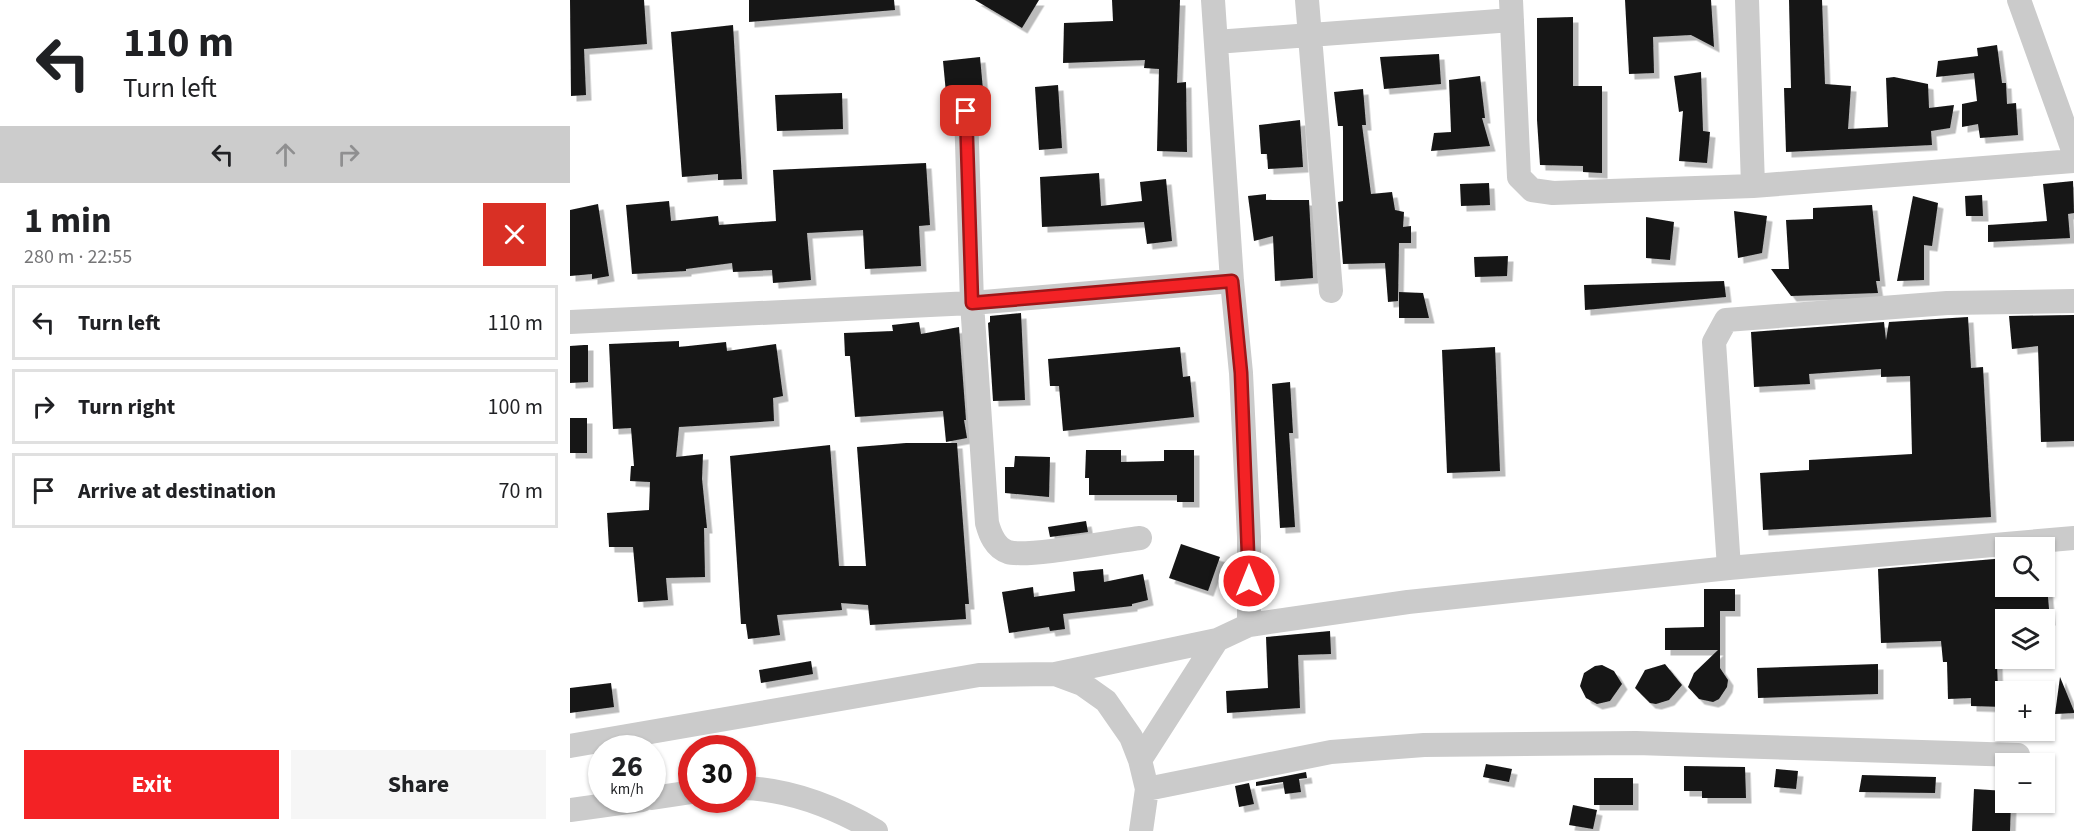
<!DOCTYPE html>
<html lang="en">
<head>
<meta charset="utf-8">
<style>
	:root { --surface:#fff; --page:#f6f6f6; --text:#202124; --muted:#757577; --line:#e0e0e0; --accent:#f32225 }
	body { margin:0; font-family:"Source Sans 3",sans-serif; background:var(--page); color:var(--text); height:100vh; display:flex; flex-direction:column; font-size:22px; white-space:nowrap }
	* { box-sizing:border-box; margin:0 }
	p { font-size:20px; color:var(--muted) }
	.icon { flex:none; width:33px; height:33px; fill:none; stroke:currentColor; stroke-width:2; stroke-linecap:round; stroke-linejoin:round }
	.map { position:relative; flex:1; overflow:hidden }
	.sheet { display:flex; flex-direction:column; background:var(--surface); width:570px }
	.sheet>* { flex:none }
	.guide { background:#fff; color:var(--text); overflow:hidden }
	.fabs { position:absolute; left:1425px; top:537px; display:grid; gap:12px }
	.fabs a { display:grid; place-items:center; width:60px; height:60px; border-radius:0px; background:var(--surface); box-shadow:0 2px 4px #0004; font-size:30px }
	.speed { position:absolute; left:18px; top:735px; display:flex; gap:12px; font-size:30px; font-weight:700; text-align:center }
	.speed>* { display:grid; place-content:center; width:78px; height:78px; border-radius:50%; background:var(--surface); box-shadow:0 2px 4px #0004; line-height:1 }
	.speed small { font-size:15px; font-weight:400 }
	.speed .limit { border:9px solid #d22; background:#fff; color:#111 }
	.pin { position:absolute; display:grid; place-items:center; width:51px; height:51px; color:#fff; margin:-26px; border-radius:12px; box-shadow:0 3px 9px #0006 }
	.me { position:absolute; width:66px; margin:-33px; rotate:0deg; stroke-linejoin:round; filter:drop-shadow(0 0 4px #0008) }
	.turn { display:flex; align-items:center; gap:21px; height:126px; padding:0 24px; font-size:27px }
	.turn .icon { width:78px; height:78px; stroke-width:2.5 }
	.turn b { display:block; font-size:42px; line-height:51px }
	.lanes { display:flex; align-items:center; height:57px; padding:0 24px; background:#0003; justify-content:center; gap:30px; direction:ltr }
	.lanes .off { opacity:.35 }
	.round { display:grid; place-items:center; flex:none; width:63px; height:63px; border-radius:0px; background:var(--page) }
	.head { display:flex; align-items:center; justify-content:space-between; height:102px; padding:0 24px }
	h1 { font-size:36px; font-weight:700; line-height:45px }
	.button { display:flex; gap:12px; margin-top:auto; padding:12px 24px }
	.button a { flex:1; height:69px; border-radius:0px; background:var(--accent); color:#fff; font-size:24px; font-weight:700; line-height:69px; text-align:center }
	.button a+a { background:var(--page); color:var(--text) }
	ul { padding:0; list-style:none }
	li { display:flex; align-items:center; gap:18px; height:75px; margin:0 12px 9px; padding:0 12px; border:3px solid var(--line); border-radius:0px }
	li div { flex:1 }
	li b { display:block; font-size:22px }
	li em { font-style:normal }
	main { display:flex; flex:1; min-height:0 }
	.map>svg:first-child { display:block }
	.building { fill:#151515; filter:url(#shadow) }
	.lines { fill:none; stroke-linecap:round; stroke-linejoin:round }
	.minor { stroke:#cbcbcb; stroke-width:24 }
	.route-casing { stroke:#9e1618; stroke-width:15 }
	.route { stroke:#f32225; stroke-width:10 }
</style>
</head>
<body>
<main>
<section class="sheet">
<div class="guide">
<div class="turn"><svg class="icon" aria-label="left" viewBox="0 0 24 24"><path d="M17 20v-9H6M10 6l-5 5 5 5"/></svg><div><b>110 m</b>Turn left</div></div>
<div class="lanes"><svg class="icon" aria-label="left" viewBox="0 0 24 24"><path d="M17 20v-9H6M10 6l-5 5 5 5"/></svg><svg class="icon off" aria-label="ahead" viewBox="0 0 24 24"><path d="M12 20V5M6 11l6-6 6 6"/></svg><svg class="icon off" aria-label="right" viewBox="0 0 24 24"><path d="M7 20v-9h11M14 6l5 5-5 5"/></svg></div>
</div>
<div class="head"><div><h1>1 min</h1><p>280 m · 22:55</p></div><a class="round" style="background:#d93025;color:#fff"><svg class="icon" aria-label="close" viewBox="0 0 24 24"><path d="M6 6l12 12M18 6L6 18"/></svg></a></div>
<ul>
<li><svg class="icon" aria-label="left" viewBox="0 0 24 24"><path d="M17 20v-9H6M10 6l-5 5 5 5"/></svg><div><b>Turn left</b></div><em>110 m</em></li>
<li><svg class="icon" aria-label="right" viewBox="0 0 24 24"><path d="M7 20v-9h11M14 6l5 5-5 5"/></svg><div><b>Turn right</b></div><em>100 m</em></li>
<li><svg class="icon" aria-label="arrive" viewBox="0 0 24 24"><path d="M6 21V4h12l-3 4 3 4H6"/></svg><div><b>Arrive at destination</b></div><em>70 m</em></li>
</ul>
<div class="button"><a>Exit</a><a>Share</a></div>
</section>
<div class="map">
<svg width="1504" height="831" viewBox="0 0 1504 831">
	<defs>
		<filter id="shadow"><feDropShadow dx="5.5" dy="5.5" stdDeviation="0" flood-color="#0004"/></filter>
	</defs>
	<rect width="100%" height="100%" fill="#fff"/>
	<!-- building -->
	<path class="building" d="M 0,0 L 74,0 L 77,44 L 14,49 L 16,95 L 1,96 Z
		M 179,0 L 324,0 L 325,10 L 179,22 Z
		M 405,0 L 469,0 L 452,28 Z
		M 542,0 L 610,0 L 607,83 L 616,82 L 617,152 L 587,151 L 589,69 L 574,68 L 575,60 L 493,63 L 494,23 L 543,21 Z
		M 1055,0 L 1141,0 L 1144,47 L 1121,35 L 1083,37 L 1084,73 L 1059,74 Z
		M 1219,0 L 1252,0 L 1255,84 L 1281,86 L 1278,129 L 1318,127 L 1316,78 L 1324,77 L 1358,84 L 1359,108 L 1384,105 L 1380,128 L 1361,131 L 1362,145 L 1216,152 L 1214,88 L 1221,88 Z
		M 1003,17 L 1003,86 L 1032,86 L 1032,173 L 1013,172 L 1013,166 L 970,165 L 967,120 L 967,18 Z
		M 163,25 L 172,179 L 148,180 L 148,174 L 112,177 L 101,32 Z
		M 1427,45 L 1432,83 L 1436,83 L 1437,104 L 1446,103 L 1448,135 L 1410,138 L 1408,124 L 1392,127 L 1392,104 L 1407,101 L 1404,73 L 1366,77 L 1368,61 L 1408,56 L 1407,48 Z
		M 869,54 L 871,84 L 814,89 L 810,57 Z
		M 410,57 L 413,90 L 376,93 L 373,61 Z
		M 1131,72 L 1133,131 L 1140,132 L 1137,163 L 1109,161 L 1113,111 L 1109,112 L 1104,76 Z
		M 910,76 L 915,118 L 912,118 L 920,146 L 861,151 L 864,133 L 881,132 L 879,80 Z
		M 488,85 L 492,148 L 469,150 L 465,87 Z
		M 793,89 L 796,125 L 792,125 L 801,194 L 822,192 L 825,210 L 834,212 L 833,227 L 841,226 L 841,243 L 829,243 L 828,301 L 818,302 L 815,263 L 773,264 L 768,202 L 773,201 L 773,126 L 768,126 L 764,92 Z
		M 272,93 L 273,129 L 207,131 L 205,95 Z
		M 730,120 L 733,167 L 698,169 L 697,154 L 691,154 L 689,125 Z
		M 356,163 L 360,225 L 349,226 L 351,266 L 295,269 L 293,230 L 237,233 L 241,280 L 203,283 L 202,270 L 163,272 L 162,263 L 116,269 L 116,271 L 62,274 L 56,205 L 99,201 L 101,221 L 148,216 L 149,225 L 206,221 L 203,170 Z
		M 529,173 L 531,206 L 572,201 L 570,182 L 596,179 L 602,241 L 577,244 L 574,222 L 472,227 L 470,177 Z
		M 1503,181 L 1504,213 L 1498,214 L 1500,238 L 1418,242 L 1418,225 L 1477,221 L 1473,184 Z
		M 919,183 L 920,205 L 891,206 L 890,184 Z
		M 696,194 L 696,200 L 739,200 L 743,278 L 705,281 L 703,236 L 684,241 L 678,196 Z
		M 1412,195 L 1413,216 L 1396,216 L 1395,196 Z
		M 1343,196 L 1368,203 L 1362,246 L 1354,245 L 1354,280 L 1327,281 Z
		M 28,204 L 39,276 L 22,279 L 22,274 L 0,276 L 0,210 Z
		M 1302,205 L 1310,281 L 1306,281 L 1308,293 L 1221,296 L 1201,269 L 1219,269 L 1216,220 L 1243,219 L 1243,208 Z
		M 1164,211 L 1197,216 L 1192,253 L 1168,258 Z
		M 1076,217 L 1104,222 L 1100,260 L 1076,258 Z
		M 938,256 L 937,276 L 905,277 L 904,257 Z
		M 1154,281 L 1156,297 L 1015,310 L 1014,285 Z
		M 829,292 L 853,293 L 859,318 L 829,318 Z
		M 451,313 L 455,400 L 423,401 L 418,323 L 420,322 L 420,316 Z
		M 1504,315 L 1504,441 L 1471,442 L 1468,346 L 1442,349 L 1439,316 Z
		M 1398,317 L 1401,368 L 1413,367 L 1421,517 L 1193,530 L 1190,473 L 1239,470 L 1239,460 L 1342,454 L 1340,376 L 1311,377 L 1311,369 L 1239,374 L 1240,384 L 1184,387 L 1181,332 L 1314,322 L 1316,340 L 1319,322 Z
		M 349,322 L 351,334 L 389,327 L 396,420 L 394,420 L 397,438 L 376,442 L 373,411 L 285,417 L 280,356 L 275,356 L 274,333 L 323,331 L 322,325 Z
		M 109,341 L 109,347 L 156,342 L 157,351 L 206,344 L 213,396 L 203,398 L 204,421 L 109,427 L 106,457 L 133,454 L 132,479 L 137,528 L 134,528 L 135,577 L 96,578 L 98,600 L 68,602 L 63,547 L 39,547 L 37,513 L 79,510 L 80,482 L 60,481 L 61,466 L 64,466 L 61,428 L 43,429 L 39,344 Z
		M 14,345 L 18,345 L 18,382 L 0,383 L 0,346 Z
		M 610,347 L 613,377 L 620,376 L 624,417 L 493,431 L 489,386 L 480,386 L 478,359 Z
		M 925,347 L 930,471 L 877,473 L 872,350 Z
		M 720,382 L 723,433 L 719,433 L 725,527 L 710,528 L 702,384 Z
		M 0,418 L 17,418 L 17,453 L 0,453 Z
		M 336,443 L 387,443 L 399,604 L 395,604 L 396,619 L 300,625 L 298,605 L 271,603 L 272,610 L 207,615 L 210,635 L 178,639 L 176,624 L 171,624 L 160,456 L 260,445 L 269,566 L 296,566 L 287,447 Z
		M 516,450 L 551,450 L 551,462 L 594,461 L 594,450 L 624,450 L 624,502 L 607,502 L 607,495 L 519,495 L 519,478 L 515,478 Z
		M 445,456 L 480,457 L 479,497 L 435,493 L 435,467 L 444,467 Z
		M 516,521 L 518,532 L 480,537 L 478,527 Z
		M 611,544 L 650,557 L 638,591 L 599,578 Z
		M 1436,558 L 1436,586 L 1477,586 L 1480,620 L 1436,620 L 1436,660 L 1427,660 L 1428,693 L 1435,707 L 1401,706 L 1401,698 L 1378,699 L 1377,662 L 1373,662 L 1371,641 L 1311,643 L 1308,569 Z
		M 533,569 L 534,582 L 573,574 L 578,600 L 562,604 L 562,606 L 493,614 L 495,629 L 480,631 L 479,627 L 439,633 L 432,592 L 463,587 L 464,597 L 505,591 L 503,572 Z
		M 1134,589 L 1165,589 L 1165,611 L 1150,611 L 1150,668 L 1158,680 L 1157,687 L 1149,699 L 1143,702 L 1129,699 L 1118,687 L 1124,673 L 1148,650 L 1095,650 L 1095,628 L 1134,627 Z
		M 760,631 L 761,654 L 728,655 L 730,708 L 657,713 L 656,691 L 698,688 L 696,637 Z
		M 241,661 L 243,674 L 191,683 L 189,670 Z
		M 1095,664 L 1112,685 L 1099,700 L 1086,704 L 1080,703 L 1065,688 L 1075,670 Z
		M 1308,664 L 1308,694 L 1188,698 L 1187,668 Z
		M 1032,665 L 1044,671 L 1052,684 L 1040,701 L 1027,704 L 1016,698 L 1010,686 L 1014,673 L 1025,666 Z
		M 1490,677 L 1504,711 L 1504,713 L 1485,714 Z
		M 41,683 L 44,707 L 0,713 L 0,688 Z
		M 916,764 L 942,769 L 939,782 L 913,777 Z
		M 1114,766 L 1175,767 L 1176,798 L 1132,798 L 1132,791 L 1114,791 Z
		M 1206,769 L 1228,771 L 1226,789 L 1204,787 Z
		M 736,772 L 737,778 L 729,779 L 731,792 L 715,794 L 713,782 L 686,786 L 686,782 Z
		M 1292,775 L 1366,777 L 1365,793 L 1289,792 Z
		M 1024,778 L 1063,778 L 1063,805 L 1024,805 Z
		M 679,783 L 684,804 L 669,807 L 665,786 Z
		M 1404,789 L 1436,791 L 1436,802 L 1441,802 L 1440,831 L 1402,831 Z
		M 1003,805 L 1027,810 L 1023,829 L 999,825 Z"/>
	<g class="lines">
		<!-- minor -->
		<path class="minor" d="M 643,0 L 662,281 L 671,373 L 679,537 L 679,625
			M 737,0 L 761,291
			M 941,0 L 949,177 L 962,190 L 983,193 L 1183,186 L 1504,161
			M 1177,0 L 1183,186
			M 1449,0 L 1504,153
			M 646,42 L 942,20
			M 396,111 L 402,303 L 417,523 C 420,534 425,548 438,552 C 456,558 545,541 570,538
			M 0,322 L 402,303 L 662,281
			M 1159,568 L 1144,342 L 1156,320 L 1377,303 L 1504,301
			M 485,674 L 647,640 L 679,625 L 838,602 L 1159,568 L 1504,538
			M 0,746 L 409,675 L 485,674 L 512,684 L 536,701 L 561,737 L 570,760 L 577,789 L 571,831
			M 570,760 L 647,640
			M 172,788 C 220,789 265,807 306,831
			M 577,789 L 761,752 L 854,745 L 1066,743 L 1448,755
			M 82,798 L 122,792
			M 0,810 L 72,800"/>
	</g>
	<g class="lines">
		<defs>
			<path id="route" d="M 396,111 L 402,303 L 662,281 L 671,373 L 679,581"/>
		</defs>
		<!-- route casing -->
		<use href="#route" class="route-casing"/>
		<!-- route -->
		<use href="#route" class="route"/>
	</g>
</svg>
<div class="fabs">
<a><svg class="icon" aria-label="search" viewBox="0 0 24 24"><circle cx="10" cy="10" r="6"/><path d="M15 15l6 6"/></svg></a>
<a><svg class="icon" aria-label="layers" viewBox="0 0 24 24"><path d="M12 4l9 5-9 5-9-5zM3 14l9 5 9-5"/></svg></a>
<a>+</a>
<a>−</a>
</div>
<div class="speed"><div>26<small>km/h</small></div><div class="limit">30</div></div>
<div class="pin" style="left:396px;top:111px;background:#d93025"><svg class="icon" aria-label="arrive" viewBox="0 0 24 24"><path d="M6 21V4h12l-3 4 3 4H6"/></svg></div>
<svg class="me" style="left:679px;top:581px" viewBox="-20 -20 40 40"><circle r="17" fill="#f32225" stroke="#fff" stroke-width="3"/><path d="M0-11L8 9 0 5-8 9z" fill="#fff"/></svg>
</div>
</main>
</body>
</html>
